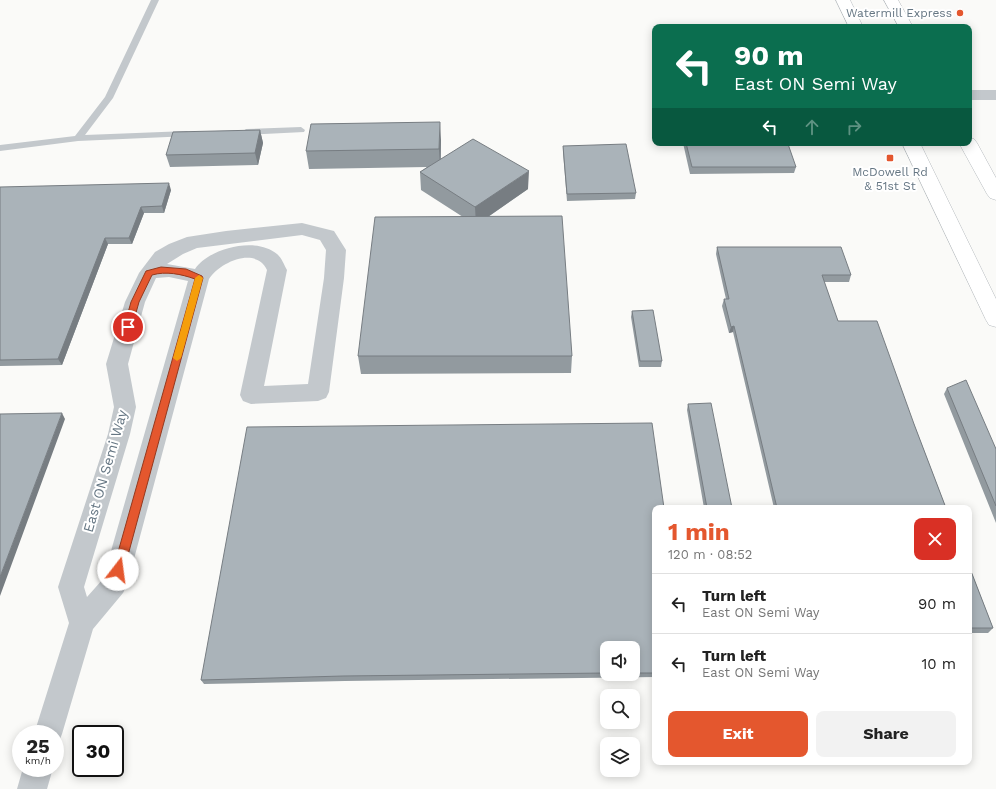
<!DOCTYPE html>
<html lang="en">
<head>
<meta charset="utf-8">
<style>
	:root { --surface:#fff; --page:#f2f2f2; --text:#222; --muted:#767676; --line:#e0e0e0; --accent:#e4572e }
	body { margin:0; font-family:"Work Sans",sans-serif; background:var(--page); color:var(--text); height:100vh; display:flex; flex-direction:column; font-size:15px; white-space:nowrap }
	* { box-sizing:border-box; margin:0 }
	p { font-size:13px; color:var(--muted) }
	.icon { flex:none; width:22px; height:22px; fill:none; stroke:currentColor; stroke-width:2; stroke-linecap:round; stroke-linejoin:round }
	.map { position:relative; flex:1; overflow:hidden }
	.drawer { position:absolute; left:652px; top:505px; width:320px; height:260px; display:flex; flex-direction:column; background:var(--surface); border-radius:8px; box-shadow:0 2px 10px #0003 }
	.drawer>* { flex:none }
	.banner { position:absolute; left:652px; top:24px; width:320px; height:122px; border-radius:8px; box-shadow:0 2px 10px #0003; background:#0b6e4f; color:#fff; overflow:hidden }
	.tools { position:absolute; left:600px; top:641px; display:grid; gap:8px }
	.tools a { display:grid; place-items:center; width:40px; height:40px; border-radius:8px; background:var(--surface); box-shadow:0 2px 10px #0003; font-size:20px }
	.speed { position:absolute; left:12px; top:725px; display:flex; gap:8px; font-size:20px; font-weight:700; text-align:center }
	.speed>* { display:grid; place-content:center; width:52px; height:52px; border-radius:50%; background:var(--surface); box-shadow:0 2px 10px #0003; line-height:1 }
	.speed small { font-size:10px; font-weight:400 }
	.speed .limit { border:2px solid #111; border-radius:6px; background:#fff; color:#111 }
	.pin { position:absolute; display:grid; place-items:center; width:34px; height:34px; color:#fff; margin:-17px; border:2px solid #fff; border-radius:50%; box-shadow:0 1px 4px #0007 }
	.me { position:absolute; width:44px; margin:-22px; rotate:15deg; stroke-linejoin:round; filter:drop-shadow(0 0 3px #0008) }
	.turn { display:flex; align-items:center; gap:14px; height:84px; padding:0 16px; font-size:18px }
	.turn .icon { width:52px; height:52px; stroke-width:2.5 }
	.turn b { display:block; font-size:28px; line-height:34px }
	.lanes { display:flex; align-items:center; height:38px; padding:0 16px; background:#0003; justify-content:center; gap:20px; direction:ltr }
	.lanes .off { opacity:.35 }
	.round { display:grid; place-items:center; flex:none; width:42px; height:42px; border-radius:8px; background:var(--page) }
	.summary { display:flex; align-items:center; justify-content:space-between; height:68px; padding:0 16px }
	h1 { font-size:24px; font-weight:700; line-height:30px; color:var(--accent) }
	.cta { display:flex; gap:8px; margin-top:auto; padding:8px 16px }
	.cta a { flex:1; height:46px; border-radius:8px; background:var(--accent); color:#fff; font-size:16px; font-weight:700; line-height:46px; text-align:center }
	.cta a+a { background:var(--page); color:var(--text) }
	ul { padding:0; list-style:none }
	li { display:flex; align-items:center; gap:12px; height:60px; padding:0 16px; border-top:1px solid var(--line) }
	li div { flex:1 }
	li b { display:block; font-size:15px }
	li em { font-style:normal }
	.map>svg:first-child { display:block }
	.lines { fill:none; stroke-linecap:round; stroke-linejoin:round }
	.primary-casing { stroke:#b5babe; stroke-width:1 }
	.lane { fill:#c3c8cc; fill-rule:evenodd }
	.street { fill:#c3c8cc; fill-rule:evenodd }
	.primary { fill:#fff; fill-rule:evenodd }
	.wall { fill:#929a9f; fill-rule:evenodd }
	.shaded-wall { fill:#777d82 }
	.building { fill:#aab3b9; stroke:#777d82 }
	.route { fill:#e4572e; stroke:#94391e }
	.slow { fill:#f59e0b }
	.poi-dot { fill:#e4572e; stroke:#fff; stroke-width:1.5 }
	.labels { text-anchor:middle; stroke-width:4; stroke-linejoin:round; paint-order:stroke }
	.far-poi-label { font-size:12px; fill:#657683; stroke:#fff; text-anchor:end }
	.street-label { font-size:14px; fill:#657683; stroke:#fff }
</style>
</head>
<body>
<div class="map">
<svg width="996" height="789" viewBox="0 0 996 789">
	<rect width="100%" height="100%" fill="#fafaf8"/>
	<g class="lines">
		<defs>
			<path id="primary" d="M 836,0 L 850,0 L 863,27 L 849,27 Z
				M 884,0 L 898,0 L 913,27 L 899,27 Z
				M 969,138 L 974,139 L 977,143 L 996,178 L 996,200 L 990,198 L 987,194 L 959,143 L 969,143 Z
				M 902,143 L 920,143 L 996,299 L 996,327 L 989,325 L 986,320 Z"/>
		</defs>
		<!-- primary casing -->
		<use href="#primary" class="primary-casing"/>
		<!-- lane -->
		<path class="lane" d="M 151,0 L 159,0 L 113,98 L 85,135 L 187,131 L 191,134 L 190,136 L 78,141 L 0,151 L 0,145 L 75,136 L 105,97 Z
			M 301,127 L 305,130 L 304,132 L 246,135 L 242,132 L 246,129 Z"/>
		<!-- street -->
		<path class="street" d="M 969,90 L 996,90 L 996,100 L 969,100 Z
			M 302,223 L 334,231 L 346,250 L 344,278 L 329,392 L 326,398 L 318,401 L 251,404 L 243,401 L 240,395 L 267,270 C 256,246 220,262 209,279 L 127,585 L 123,593 L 93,629 L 62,734 L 58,744 L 55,745 L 55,734 L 34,734 L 69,623 L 58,587 L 108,434 L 114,407 L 106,364 L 125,302 L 139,273 L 155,252 L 169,244 L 187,237 L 226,231 ZM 302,235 L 320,240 L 326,250 L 324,278 L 308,384 L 264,386 L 287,270 C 284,265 282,258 277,254 C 256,236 209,248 195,269 L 167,264 L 183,254 L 197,248 ZM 169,277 L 188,281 L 103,579 L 87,597 L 84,587 L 130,434 L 136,407 L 128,364 L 145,302 L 156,278 Z
			M 23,768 L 53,768 L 47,789 L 17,789 Z"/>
		<!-- primary -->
		<use href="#primary" class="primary"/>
	</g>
	<!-- wall -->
	<path class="wall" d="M 260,130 L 263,143 L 258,165 L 170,167 L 166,155 Z
		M 441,140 L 441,159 L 528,189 L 488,217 L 572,356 L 571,373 L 361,374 L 358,356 L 463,217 L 421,190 L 420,172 L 427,167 L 309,169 L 306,151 Z
		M 683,143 L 777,143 L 777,144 L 796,167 L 794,173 L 690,174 Z
		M 563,146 L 636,193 L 635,199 L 567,201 L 563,152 Z
		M 0,187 L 171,190 L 164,213 L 144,213 L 132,244 L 108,244 L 62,365 L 0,366 Z
		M 717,247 L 851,275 L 849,282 L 824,282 L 838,321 L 914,424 L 946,508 L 774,508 L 733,332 L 729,333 L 722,306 L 724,299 L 726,299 L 716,254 Z
		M 632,311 L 662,361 L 661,367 L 639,367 L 631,317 Z
		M 947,388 L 996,449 L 996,523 L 944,394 Z
		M 688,404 L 732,508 L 704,508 L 687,410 Z
		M 655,508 L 655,677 L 345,681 L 204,684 L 201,680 ZM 607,648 L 633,648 L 633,674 L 607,674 Z
		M 969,566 L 993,628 L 988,633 L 969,633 Z"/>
	<!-- shaded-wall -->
	<path class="shaded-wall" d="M 440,122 L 441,140 L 440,167 L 439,149 Z
		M 260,130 L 263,143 L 258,165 L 255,153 Z
		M 529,171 L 528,189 L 476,225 L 475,207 Z
		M 169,183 L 171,190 L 164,213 L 162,206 Z
		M 141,207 L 144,213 L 132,244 L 129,238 Z
		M 105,238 L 108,244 L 62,365 L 58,359 Z
		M 734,326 L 733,332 L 729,333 L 731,327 Z
		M 62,413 L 65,419 L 0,596 L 0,577 Z"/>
	<!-- building -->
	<path class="building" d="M 440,122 L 439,149 L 306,151 L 311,124 Z
		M 260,130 L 255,153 L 166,155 L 173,132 Z
		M 473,139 L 529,171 L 475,207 L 420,172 Z
		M 686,143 L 777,143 L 777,144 L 788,144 L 796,167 L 692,167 Z
		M 626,144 L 636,193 L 567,194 L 563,146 Z
		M 169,183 L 162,206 L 141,207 L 129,238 L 105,238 L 58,359 L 0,360 L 0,187 Z
		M 562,216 L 572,356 L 358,356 L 375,217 Z
		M 717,247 L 841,247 L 851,275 L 822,275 L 838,321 L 877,321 L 914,424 L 946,508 L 777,508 L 734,326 L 731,327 L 724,299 L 729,299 Z
		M 653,310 L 662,361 L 640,361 L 632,311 Z
		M 966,380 L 996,449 L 996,506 L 947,388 Z
		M 711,403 L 732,508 L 707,508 L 688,404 Z
		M 62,413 L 0,577 L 0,414 Z
		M 652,423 L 664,508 L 655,508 L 655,673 L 633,673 L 633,648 L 607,648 L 607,673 L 343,676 L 201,680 L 247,427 Z
		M 969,566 L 993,628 L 969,628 Z"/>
	<!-- route -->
	<path class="route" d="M 161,267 L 186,269 L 202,276 L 203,278 L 124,570 L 122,573 L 118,575 L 115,573 L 113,570 L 195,279 C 181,274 166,271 152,275 L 139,302 L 132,327 L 128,330 L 125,329 L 124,327 L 131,302 L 145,273 L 146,271 Z"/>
	<!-- slow -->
	<path class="slow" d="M 199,275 L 203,278 L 181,358 L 177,361 L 173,358 L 195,278 Z"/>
	<!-- markers -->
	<g class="poi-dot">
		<circle cx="960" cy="13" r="4"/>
		<rect x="886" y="154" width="8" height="8" rx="2"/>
	</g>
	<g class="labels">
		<!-- far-poi labels -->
		<g class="far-poi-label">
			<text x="952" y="17">Watermill Express</text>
			<text x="890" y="176" text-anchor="middle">McDowell Rd<tspan x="890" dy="14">&amp; 51st St</tspan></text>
		</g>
		<!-- street labels -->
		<g class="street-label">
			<text transform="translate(105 471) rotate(-74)" y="5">East ON Semi Way</text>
		</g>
	</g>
</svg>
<div class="tools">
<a><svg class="icon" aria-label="sound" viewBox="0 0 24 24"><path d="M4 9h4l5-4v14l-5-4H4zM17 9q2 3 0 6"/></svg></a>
<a><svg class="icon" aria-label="search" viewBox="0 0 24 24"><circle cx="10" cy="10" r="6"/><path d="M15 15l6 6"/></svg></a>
<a><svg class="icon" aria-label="layers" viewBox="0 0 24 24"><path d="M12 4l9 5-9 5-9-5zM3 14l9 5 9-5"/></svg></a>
</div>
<div class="speed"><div>25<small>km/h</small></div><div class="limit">30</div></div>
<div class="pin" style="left:128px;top:327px;background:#d93025"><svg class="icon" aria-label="arrive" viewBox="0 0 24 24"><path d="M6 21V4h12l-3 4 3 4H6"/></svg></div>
<svg class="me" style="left:118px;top:570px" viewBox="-20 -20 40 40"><circle r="19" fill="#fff"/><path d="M0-13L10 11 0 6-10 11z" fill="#e4572e"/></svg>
<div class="banner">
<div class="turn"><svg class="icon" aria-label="left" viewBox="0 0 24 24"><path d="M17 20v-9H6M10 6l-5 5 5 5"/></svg><div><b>90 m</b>East ON Semi Way</div></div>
<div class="lanes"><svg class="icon" aria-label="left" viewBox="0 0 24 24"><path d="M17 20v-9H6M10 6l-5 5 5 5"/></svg><svg class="icon off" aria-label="ahead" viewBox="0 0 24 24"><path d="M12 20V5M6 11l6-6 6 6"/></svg><svg class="icon off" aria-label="right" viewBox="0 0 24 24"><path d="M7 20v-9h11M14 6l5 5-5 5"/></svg></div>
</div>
<section class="drawer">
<div class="summary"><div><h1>1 min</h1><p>120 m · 08:52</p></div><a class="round" style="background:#d93025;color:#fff"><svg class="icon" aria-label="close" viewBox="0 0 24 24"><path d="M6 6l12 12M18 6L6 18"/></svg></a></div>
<ul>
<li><svg class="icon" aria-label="left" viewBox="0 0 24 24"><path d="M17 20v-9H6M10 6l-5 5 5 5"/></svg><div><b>Turn left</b><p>East ON Semi Way</p></div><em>90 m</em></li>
<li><svg class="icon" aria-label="left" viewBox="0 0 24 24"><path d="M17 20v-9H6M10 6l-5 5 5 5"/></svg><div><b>Turn left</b><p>East ON Semi Way</p></div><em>10 m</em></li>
</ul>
<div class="cta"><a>Exit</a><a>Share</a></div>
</section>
</div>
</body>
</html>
